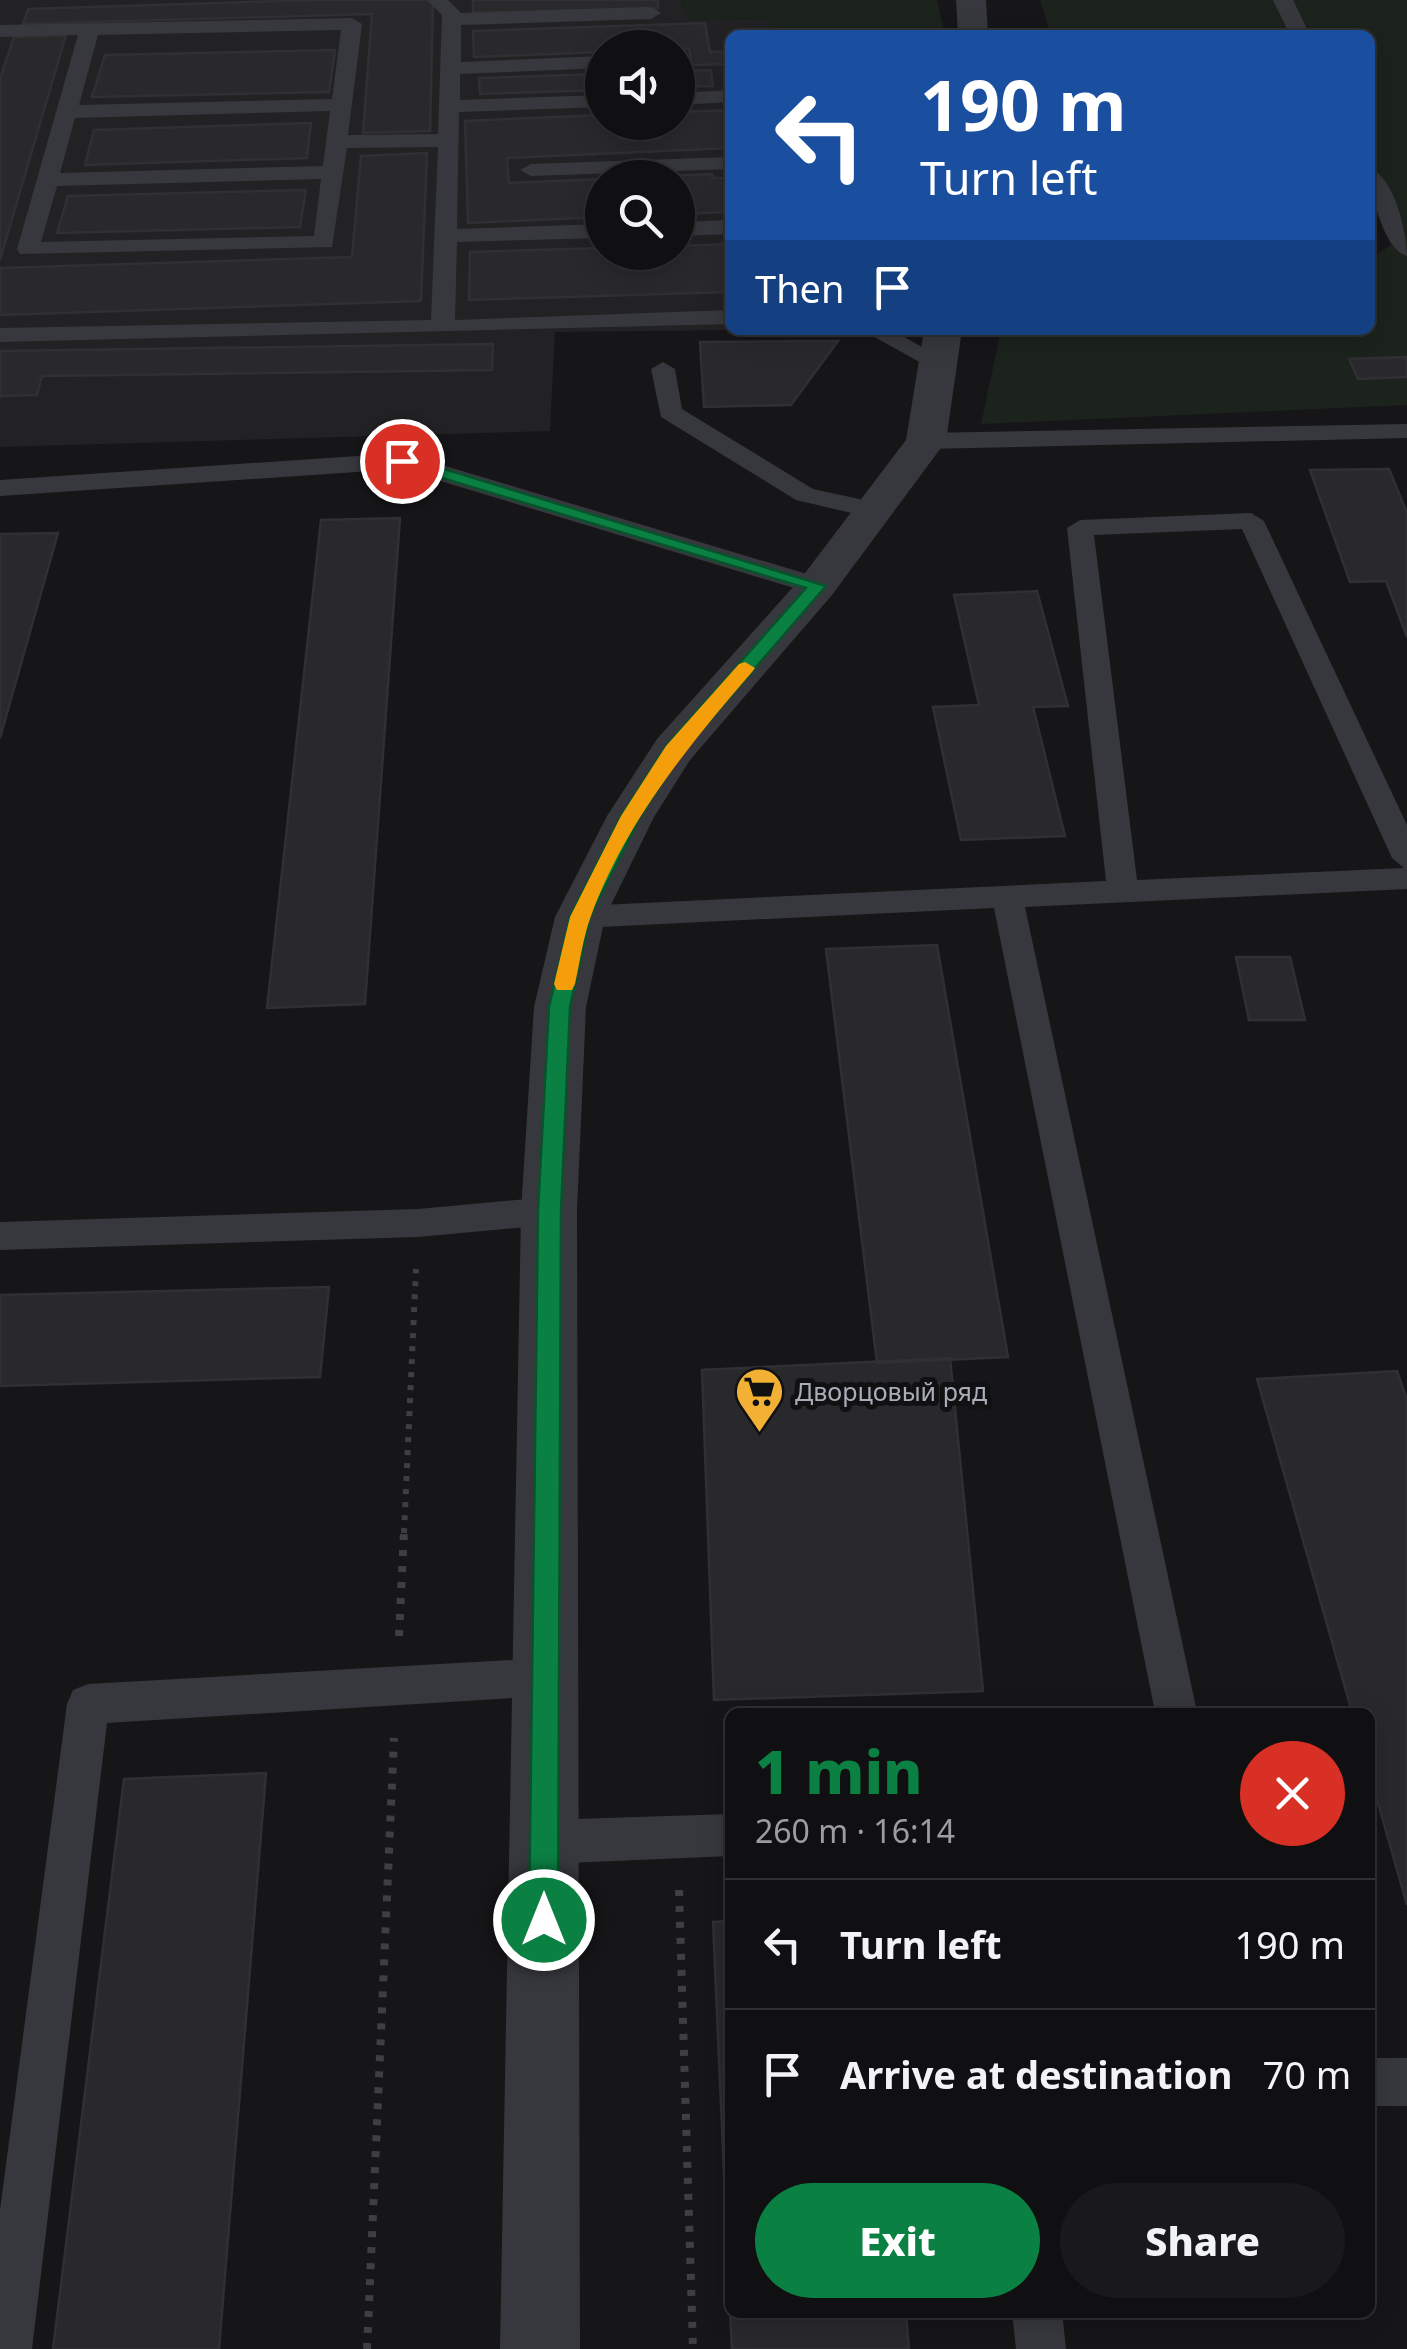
<!DOCTYPE html>
<html lang="en">
<head>
<meta charset="utf-8">
<style>
	:root { --surface:#101012; --page:#19191b; --text:#f1f3f6; --muted:#9c9d9f; --line:#303032; --accent:#0b8043 }
	body { margin:0; font-family:"Noto Sans",sans-serif; background:var(--page); color:var(--text); height:100vh; display:flex; flex-direction:column; font-size:38px; white-space:nowrap }
	* { box-sizing:border-box; margin:0 }
	p { font-size:32px; color:var(--muted) }
	.icon { flex:none; width:55px; height:55px; fill:none; stroke:currentColor; stroke-width:2; stroke-linecap:round; stroke-linejoin:round }
	.map { position:relative; flex:1; overflow:hidden }
	.details { position:absolute; left:725px; top:1708px; width:650px; height:610px; display:flex; flex-direction:column; background:var(--surface); border-radius:15px; box-shadow:0 5px 25px #0003,0 0 0 2px var(--line) }
	.details>* { flex:none }
	.hud { position:absolute; left:725px; top:30px; width:650px; height:305px; border-radius:15px; box-shadow:0 5px 25px #0003,0 0 0 2px var(--line); background:#1a4fa0; color:#fff; overflow:hidden }
	.fabs { position:absolute; left:585px; top:30px; display:grid; gap:20px }
	.fabs a { display:grid; place-items:center; width:110px; height:110px; border-radius:50%; background:var(--surface); box-shadow:0 5px 25px #0003,0 0 0 2px var(--line); font-size:50px }
	.pin { position:absolute; display:grid; place-items:center; width:85px; height:85px; color:#fff; margin:-42px; border:5px solid #fff; border-radius:50%; box-shadow:0 2px 10px #0007 }
	.me { position:absolute; width:110px; margin:-55px; rotate:0deg; stroke-linejoin:round; filter:drop-shadow(0 0 8px #0008) }
	.turn { display:flex; align-items:center; gap:35px; height:210px; padding:0 30px; font-size:45px }
	.turn .icon { width:130px; height:130px; stroke-width:2.5 }
	.turn b { display:block; font-size:70px; line-height:85px }
	.then { display:flex; align-items:center; height:95px; padding:0 30px; background:#0003; gap:20px; font-size:38px }
	.round { display:grid; place-items:center; flex:none; width:105px; height:105px; border-radius:52px; background:var(--page) }
	.head { display:flex; align-items:center; justify-content:space-between; height:170px; padding:0 30px }
	h1 { font-size:60px; font-weight:800; line-height:75px; color:var(--accent) }
	.button { display:flex; gap:20px; margin-top:auto; padding:20px 30px }
	.button a { flex:1; height:115px; border-radius:60px; background:var(--accent); color:#fff; font-size:40px; font-weight:800; line-height:115px; text-align:center }
	.button a+a { background:var(--page); color:var(--text) }
	ul { padding:0; list-style:none }
	li { display:flex; align-items:center; gap:30px; height:130px; padding:0 30px; border-top:2px solid var(--line) }
	li div { flex:1 }
	li b { display:block; font-size:38px }
	li em { font-style:normal }
	.map>svg:first-child { display:block }
	.built { fill:#222225; fill-rule:evenodd }
	.green { fill:#1c231d }
	.building { fill:#29292c; stroke:#303034; stroke-width:2.5 }
	.lines { fill:none; stroke-linecap:round; stroke-linejoin:round }
	.path-far1 { stroke:#3d3f44; stroke-width:6; stroke-dasharray:5 8; stroke-linecap:butt }
	.path { stroke:#3d3f44; stroke-width:8; stroke-dasharray:6 10; stroke-linecap:butt }
	.service { fill:#37383d; fill-rule:evenodd }
	.minor { fill:#37383d; fill-rule:evenodd }
	.route { fill:#0b8043; stroke:#07532c; stroke-width:2.5 }
	.slow { fill:#f59e0b }
	.labels { text-anchor:middle; stroke-width:10; stroke-linejoin:round; paint-order:stroke }
	.poi-label { font-size:25px; fill:#a8adb8; stroke:#111113; text-anchor:start }
</style>
</head>
<body>
<div class="map">
<svg width="1407" height="2349" viewBox="0 0 1407 2349">
	<rect width="100%" height="100%" fill="#161618"/>
	<!-- built -->
	<path class="built" d="M 0,0 L 681,0 L 689,20 L 767,18 L 774,35 L 730,35 L 730,330 L 738,330 L 555,332 L 550,431 L 0,447 ZM 602,48 L 678,48 L 678,122 L 602,122 ZM 602,178 L 678,178 L 678,252 L 602,252 Z"/>
	<!-- green -->
	<path class="green" d="M 681,0 L 937,0 L 945,35 L 774,35 L 766,18 L 689,20 Z
		M 1040,0 L 1407,0 L 1407,405 L 981,424 L 1001,330 L 1370,330 L 1370,259 L 1391,245 L 1370,197 L 1370,35 L 1051,35 Z"/>
	<!-- building -->
	<path class="building" d="M 313,0 L 433,0 L 430,131 L 363,133 L 372,14 L 23,24 L 28,9 Z
		M 473,0 L 658,0 L 658,8 L 473,13 Z
		M 705,23 L 710,52 L 730,51 L 730,64 L 692,65 L 689,49 L 678,48 L 602,48 L 602,52 L 474,57 L 473,31 Z
		M 66,35 L 0,260 L 0,79 L 14,37 Z
		M 335,50 L 329,92 L 92,97 L 105,55 Z
		M 711,70 L 713,86 L 678,87 L 678,71 Z
		M 602,74 L 602,90 L 480,94 L 479,78 Z
		M 730,110 L 730,148 L 507,158 L 509,183 L 602,179 L 602,217 L 468,223 L 465,121 L 602,115 L 602,122 L 678,122 L 678,112 Z
		M 311,123 L 307,158 L 85,165 L 94,130 Z
		M 427,153 L 421,301 L 0,315 L 0,268 L 352,257 L 361,156 Z
		M 712,174 L 713,178 L 730,178 L 730,212 L 678,214 L 678,178 L 629,178 Z
		M 306,190 L 300,227 L 57,233 L 68,196 Z
		M 730,244 L 730,292 L 469,300 L 470,252 L 602,248 L 602,252 L 678,252 L 678,246 Z
		M 838,341 L 791,405 L 704,407 L 700,342 Z
		M 493,344 L 492,370 L 42,376 L 37,395 L 0,396 L 0,351 Z
		M 1407,357 L 1407,377 L 1358,379 L 1349,359 Z
		M 1389,469 L 1407,513 L 1407,637 L 1386,581 L 1350,582 L 1310,470 Z
		M 400,518 L 365,1004 L 267,1008 L 321,520 Z
		M 58,533 L 0,738 L 0,534 Z
		M 1037,591 L 1068,706 L 1033,707 L 1065,836 L 961,840 L 933,707 L 979,705 L 954,595 Z
		M 937,945 L 1008,1357 L 877,1363 L 826,949 Z
		M 1236,957 L 1290,957 L 1305,1020 L 1249,1020 Z
		M 329,1287 L 320,1377 L 0,1386 L 0,1295 Z
		M 950,1358 L 983,1691 L 714,1700 L 702,1370 Z
		M 1397,1371 L 1407,1400 L 1407,1905 L 1370,1775 L 1370,1712 L 1352,1712 L 1257,1379 Z
		M 266,1773 L 219,2349 L 53,2349 L 124,1779 Z
		M 730,1921 L 730,2312 L 713,1922 Z
		M 730,2312 L 906,2312 L 909,2349 L 732,2349 Z"/>
	<g class="lines">
		<!-- path-far1 -->
		<path class="path-far1" d="M 404,1533 L 416,1269"/>
		<!-- path -->
		<path class="path" d="M 399,1636 L 404,1531
			M 679,1890 L 693,2349
			M 367,2349 L 394,1738"/>
		<!-- service -->
		<path class="service" d="M 427,0 L 448,0 L 461,13 L 651,7 L 661,13 L 651,19 L 461,25 L 461,62 L 602,56 L 602,68 L 460,74 L 460,100 L 602,95 L 602,107 L 459,112 L 457,229 L 602,224 L 602,238 L 457,242 L 455,320 L 730,310 L 730,324 L 0,342 L 0,328 L 431,320 L 438,147 L 347,148 L 332,247 L 20,254 L 17,249 L 78,35 L 0,37 L 0,25 L 352,18 L 362,24 L 348,135 L 438,134 L 442,15 ZM 341,30 L 332,99 L 79,105 L 98,35 ZM 330,111 L 323,166 L 60,173 L 75,118 ZM 321,179 L 314,236 L 41,242 L 57,186 Z
			M 1273,0 L 1293,0 L 1310,35 L 1290,35 Z
			M 730,90 L 730,102 L 678,105 L 678,93 Z
			M 730,157 L 730,169 L 531,176 L 520,170 L 531,164 Z
			M 1370,169 C 1394,176 1407,233 1407,256 C 1383,249 1370,191 1370,169 Z
			M 730,220 L 730,234 L 678,236 L 678,222 Z
			M 862,330 L 892,330 L 952,364 L 948,369 L 932,369 Z
			M 663,362 L 675,369 L 682,409 L 813,489 L 882,504 L 886,510 L 873,518 L 796,500 L 661,417 L 651,369 Z
			M 1407,424 L 1407,438 L 926,449 L 913,441 L 926,433 Z
			M 402,453 L 827,580 L 831,586 L 817,594 L 807,592 L 401,469 L 0,496 L 0,480 Z
			M 1251,513 L 1264,521 L 1407,825 L 1407,889 L 1025,907 L 1197,1712 L 1155,1712 L 994,908 L 580,928 L 569,925 L 564,917 L 569,909 L 580,906 L 1106,881 L 1067,528 L 1080,520 ZM 1242,529 L 1392,858 L 1404,868 L 1137,880 L 1094,535 Z
			M 549,1197 L 562,1201 L 567,1211 L 562,1221 L 549,1225 L 418,1237 L 0,1250 L 0,1222 L 418,1209 Z
			M 546,1658 L 561,1663 L 567,1677 L 561,1691 L 546,1696 L 107,1723 L 32,2349 L 0,2349 L 0,2210 L 67,1704 L 73,1690 L 88,1684 Z
			M 730,1814 L 730,1856 L 544,1864 L 528,1857 L 522,1842 L 528,1827 L 544,1820 Z
			M 1370,2058 L 1407,2058 L 1407,2106 L 1370,2106 Z
			M 1012,2312 L 1062,2312 L 1066,2349 L 1016,2349 Z"/>
		<!-- minor -->
		<path class="minor" d="M 956,0 L 986,0 L 988,35 L 958,35 Z
			M 924,330 L 962,330 L 946,441 L 832,595 L 690,760 L 654,817 L 605,917 L 586,1007 L 577,1211 L 580,2349 L 500,2349 L 521,1211 L 534,1007 L 555,917 L 607,816 L 657,739 L 802,577 L 906,440 Z"/>
	</g>
	<!-- route -->
	<path class="route" d="M 396,458 L 408,458 L 826,586 L 680,755 L 640,817 L 590,917 L 570,1007 L 561,1211 L 558,1920 L 554,1931 L 544,1935 L 533,1931 L 529,1920 L 538,1211 L 549,1007 L 570,917 L 621,816 L 666,746 L 806,588 L 396,464 Z"/>
	<!-- slow -->
	<path class="slow" d="M 745,662 L 755,668 L 752,672 C 688,746 625,823 591,916 C 583,937 580,962 575,984 L 572,990 L 557,990 L 554,984 L 570,917 L 621,816 L 666,746 L 739,664 Z"/>
	<!-- icons -->
	<defs>
		<symbol id="supermarket-pin" viewBox="-11 -11 22 30"><path d="M0 17L-7.5 6A9.5 9.5 0 1 1 7.5 6Z" fill="#f2b134" stroke="#111113"/><path d="M-6-5.5h2.5l.6 2H6L4.5 2H-2.5L-4.4-4H-6ZM-1.5 3.2a1.3 1.3 0 1 0 .1 0ZM3 3.2a1.3 1.3 0 1 0 .1 0Z" fill="#111"/></symbol>
	</defs>
	<g fill-rule="evenodd">
		<use href="#supermarket-pin" x="732" y="1364" width="55" height="75"/>
	</g>
	<g class="labels">
		<!-- poi labels -->
		<g class="poi-label">
			<text x="795" y="1401">Дворцовый ряд</text>
		</g>
	</g>
</svg>
<div class="fabs">
<a><svg class="icon" aria-label="sound" viewBox="0 0 24 24"><path d="M4 9h4l5-4v14l-5-4H4zM17 9q2 3 0 6"/></svg></a>
<a><svg class="icon" aria-label="search" viewBox="0 0 24 24"><circle cx="10" cy="10" r="6"/><path d="M15 15l6 6"/></svg></a>
</div>
<div class="pin" style="left:402px;top:461px;background:#d93025"><svg class="icon" aria-label="arrive" viewBox="0 0 24 24"><path d="M6 21V4h12l-3 4 3 4H6"/></svg></div>
<svg class="me" style="left:544px;top:1920px" viewBox="-20 -20 40 40"><circle r="17" fill="#0b8043" stroke="#fff" stroke-width="3"/><path d="M0-11L8 9 0 5-8 9z" fill="#fff"/></svg>
<div class="hud">
<div class="turn"><svg class="icon" aria-label="left" viewBox="0 0 24 24"><path d="M17 20v-9H6M10 6l-5 5 5 5"/></svg><div><b>190 m</b>Turn left</div></div>
<div class="then">Then<svg class="icon" aria-label="arrive" viewBox="0 0 24 24"><path d="M6 21V4h12l-3 4 3 4H6"/></svg></div>
</div>
<section class="details">
<div class="head"><div><h1>1 min</h1><p>260 m · 16:14</p></div><a class="round" style="background:#d93025;color:#fff"><svg class="icon" aria-label="close" viewBox="0 0 24 24"><path d="M6 6l12 12M18 6L6 18"/></svg></a></div>
<ul>
<li><svg class="icon" aria-label="left" viewBox="0 0 24 24"><path d="M17 20v-9H6M10 6l-5 5 5 5"/></svg><div><b>Turn left</b></div><em>190 m</em></li>
<li><svg class="icon" aria-label="arrive" viewBox="0 0 24 24"><path d="M6 21V4h12l-3 4 3 4H6"/></svg><div><b>Arrive at destination</b></div><em>70 m</em></li>
</ul>
<div class="button"><a>Exit</a><a>Share</a></div>
</section>
</div>
</body>
</html>
